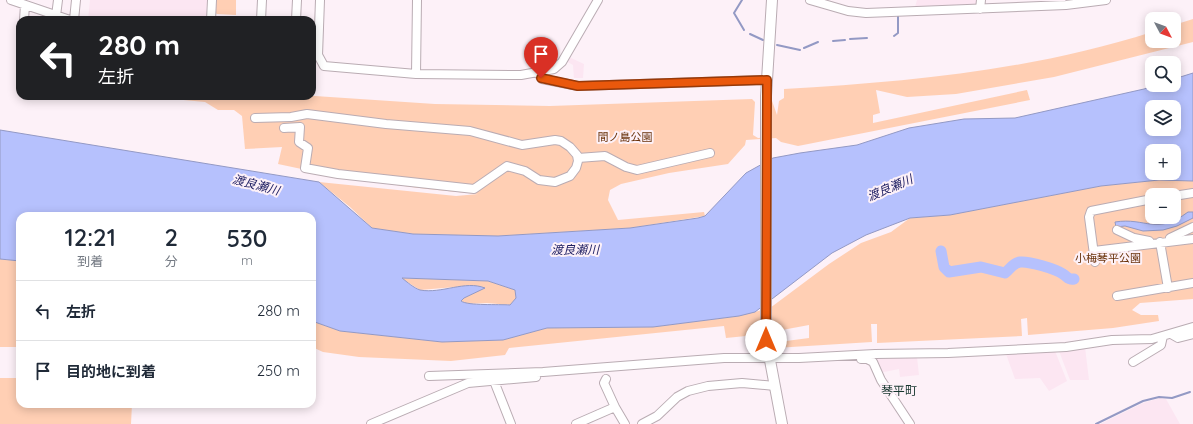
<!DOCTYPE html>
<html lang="ja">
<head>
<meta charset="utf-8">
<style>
	:root { --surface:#fff; --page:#f2f2f3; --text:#1f2937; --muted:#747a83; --line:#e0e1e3 }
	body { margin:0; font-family:Quicksand,"Noto Sans JP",sans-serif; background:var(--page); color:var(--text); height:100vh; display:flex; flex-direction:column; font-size:15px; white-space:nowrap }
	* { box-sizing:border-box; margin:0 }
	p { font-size:13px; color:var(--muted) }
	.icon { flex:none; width:22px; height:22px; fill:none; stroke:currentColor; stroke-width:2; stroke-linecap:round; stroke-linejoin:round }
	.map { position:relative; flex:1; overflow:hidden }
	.details { position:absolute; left:16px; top:212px; width:300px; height:196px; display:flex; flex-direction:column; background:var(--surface); border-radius:12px; box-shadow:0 2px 10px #0003 }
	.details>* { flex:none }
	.banner { position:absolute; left:16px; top:16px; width:300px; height:84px; border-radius:12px; box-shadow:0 2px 10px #0003; background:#202124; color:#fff; overflow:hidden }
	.needle { width:26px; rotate:131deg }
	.tools { position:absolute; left:1145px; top:12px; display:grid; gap:8px }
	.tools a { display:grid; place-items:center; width:36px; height:36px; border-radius:8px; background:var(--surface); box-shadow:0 2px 10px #0003; font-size:20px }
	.pin { position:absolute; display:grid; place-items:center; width:34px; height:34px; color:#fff; margin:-41px -17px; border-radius:50% 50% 50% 0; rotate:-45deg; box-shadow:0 0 4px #0007 }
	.pin .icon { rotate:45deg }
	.me { position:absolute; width:44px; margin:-22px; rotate:0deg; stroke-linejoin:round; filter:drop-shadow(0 0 3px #0008) }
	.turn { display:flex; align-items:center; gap:14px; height:84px; padding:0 16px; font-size:18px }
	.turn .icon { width:52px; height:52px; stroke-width:2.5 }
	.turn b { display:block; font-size:28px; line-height:34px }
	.eta { display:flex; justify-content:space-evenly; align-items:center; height:68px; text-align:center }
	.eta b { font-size:24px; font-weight:600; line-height:28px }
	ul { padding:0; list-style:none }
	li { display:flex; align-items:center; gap:12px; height:60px; padding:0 16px; border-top:1px solid var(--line) }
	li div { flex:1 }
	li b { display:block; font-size:15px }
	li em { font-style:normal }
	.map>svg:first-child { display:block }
	.built { fill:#fce6f2 }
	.green { fill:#ffcfb4; fill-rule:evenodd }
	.water { fill:#b6c1fd; stroke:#9399c4; fill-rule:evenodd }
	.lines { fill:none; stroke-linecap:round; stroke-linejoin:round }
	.stream { stroke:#9399c4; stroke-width:2 }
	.river { stroke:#b6c1fd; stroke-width:11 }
	.minor-casing { stroke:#baacb3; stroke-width:10 }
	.major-casing { stroke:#baacb3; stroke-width:12 }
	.minor { stroke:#fff; stroke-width:8 }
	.major { stroke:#fff; stroke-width:10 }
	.route-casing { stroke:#983908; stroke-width:10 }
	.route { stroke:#ea580c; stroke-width:7 }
	.labels { text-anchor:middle; stroke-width:4; stroke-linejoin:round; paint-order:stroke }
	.park-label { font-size:11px; fill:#69320a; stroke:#fdf1f8 }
	.water-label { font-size:12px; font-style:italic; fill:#212164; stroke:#fdf1f8 }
	.neighbourhood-label { font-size:12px; fill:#15352d; stroke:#fdf1f8 }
</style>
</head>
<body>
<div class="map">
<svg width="1193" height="424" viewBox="0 0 1193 424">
	<rect width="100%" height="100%" fill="#fdf1f8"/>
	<!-- built -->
	<path class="built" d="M 90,0 L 207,0 L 206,20 L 88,20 Z
		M 917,0 L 978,0 L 977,4 L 915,7 Z
		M 569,57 L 584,64 L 583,78 L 574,78 L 573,65 L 566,61 Z
		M 1085,347 L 1089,380 L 1070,380 L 1059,351 Z
		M 1055,351 L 1067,381 L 1049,391 L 1040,378 L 1015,379 L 1006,354 Z
		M 917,357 L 919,375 L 900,377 L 899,369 L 879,373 L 875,360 L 876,359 Z
		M 1160,398 L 1166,399 L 1180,424 L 1100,424 L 1143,403 Z"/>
	<!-- green -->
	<path class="green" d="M 215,0 L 236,0 L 236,15 L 217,14 L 214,12 Z
		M 1193,19 L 1193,42 L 1054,77 L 956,94 L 907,97 L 876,90 L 880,113 L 873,115 L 873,123 L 1027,90 L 1030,100 L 798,146 L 781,142 L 776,138 L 746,140 L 745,145 L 728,164 L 669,173 L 621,184 L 610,190 L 608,200 L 618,220 L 704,212 L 705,216 L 630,228 L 498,236 L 413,234 L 372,228 L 350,207 L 319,182 L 456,196 L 478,194 C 410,188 344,179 278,164 L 282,147 L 245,149 L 242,116 L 234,110 L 218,110 L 205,102 L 151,97 L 220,96 L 242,98 L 245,96 L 315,96 L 435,104 L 550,106 L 752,99 L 755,102 L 753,135 L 758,138 L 772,137 L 771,98 L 777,115 L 779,101 L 784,98 L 784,89 C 909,82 1033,70 1152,32 L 1152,41 L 1174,41 L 1174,25 Z
		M 1159,180 L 1193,181 L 1193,299 L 1140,303 L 1132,310 L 1141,315 L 1158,315 L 1159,321 L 1113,328 L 1028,335 L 1027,318 L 1021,319 L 1022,336 L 877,343 L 877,324 L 871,324 L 872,342 L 775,348 L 772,347 L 771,343 L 809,338 L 809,325 L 756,335 L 726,338 L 724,326 L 509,348 L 505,355 L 451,361 L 359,357 L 323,352 L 312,347 L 312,321 L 340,331 L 442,342 L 503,340 L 547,328 L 653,327 L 739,316 L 770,308 L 829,264 L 861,243 L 891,232 L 910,218 L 950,215 L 1101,186 ZM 1152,195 L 1174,195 L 1174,217 L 1152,217 Z
		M 0,259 L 20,261 L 20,347 L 0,347 Z
		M 401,278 L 488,281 L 515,290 L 516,298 L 510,305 L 487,303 L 466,304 L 461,301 L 464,298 L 484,288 L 455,287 L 420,290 Z
		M 0,378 L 20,378 L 20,404 L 132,404 L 131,424 L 0,424 Z"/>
	<!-- water -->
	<path class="water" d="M 1193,73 L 1193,181 L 1159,180 L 1101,186 L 950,215 L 910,218 L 866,235 L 832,253 L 755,312 L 739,316 L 653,327 L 547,328 L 503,340 L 442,342 L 340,331 L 312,321 L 312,216 L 20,216 L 20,261 L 0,259 L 0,130 L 319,182 L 372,228 L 413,234 L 498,236 L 630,228 L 698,218 L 705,216 L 746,173 L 773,158 L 800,153 L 857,145 L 909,128 L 964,119 L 1015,118 L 1144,89 L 1157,85 L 1174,85 L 1174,79 ZM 1152,107 L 1174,107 L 1174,129 L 1152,129 ZM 1152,151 L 1174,151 L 1174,173 L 1152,173 ZM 402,278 L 488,281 L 515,290 L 516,298 L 510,305 C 499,304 468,306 461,301 L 464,298 L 485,288 C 465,280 442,294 420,290 C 414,288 407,282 402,278 Z
		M 1188,212 L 1193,212 L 1193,218 L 1177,226 L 1163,230 L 1143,231 L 1125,226 L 1116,227 L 1115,222 C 1146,217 1156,236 1188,212 Z"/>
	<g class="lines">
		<!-- stream -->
		<path class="stream" d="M 742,0 L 734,13 L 744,30
			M 750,34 L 763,40
			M 894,36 L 898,33 L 898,15
			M 850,39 L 867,38
			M 833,41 L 845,40
			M 777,45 L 800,50
			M 804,48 L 818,42
			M 1096,424 L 1143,401 L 1159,397 L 1172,398 L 1190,392"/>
		<!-- river -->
		<path class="river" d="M 941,251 L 944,267 L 949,272 L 981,267 L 1005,273 C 1010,269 1013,263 1020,262 C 1029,261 1056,269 1063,274 C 1068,277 1068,280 1074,279"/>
		<defs>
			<path id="minor" d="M 11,0 L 70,20
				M 320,0 L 318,55 L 324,66 L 416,74 L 521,75 L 554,69 L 562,62 L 598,0
				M 810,0 L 848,11 L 866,13 L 1066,5 L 1106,0
				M 980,9 L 981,0
				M 56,16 L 58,0
				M 24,20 L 25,5
				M 74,20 L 76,0
				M 211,20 L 212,0
				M 261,20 L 262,0
				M 296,20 L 297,0
				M 538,73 L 542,79 L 578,86 L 767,80
				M 416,74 L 417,0
				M 255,118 L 291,117 L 307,114 L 386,124 L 470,131 L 522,145 L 555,140 L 561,141 L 570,147 L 577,155 L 578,161 L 576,168 L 570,176 L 555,182 L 539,180 L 525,171 L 507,166 L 474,189 L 338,174 L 305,168 L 308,148 L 299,142 L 300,127 L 284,128
				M 578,158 L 605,156 L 626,167 L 637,170 L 710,153
				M 1174,196 L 1193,193
				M 1117,230 L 1134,238 L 1149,241
				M 1170,238 L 1193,227
				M 1160,242 L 1168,288
				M 1094,251 L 1193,239
				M 1095,262 L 1089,217 L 1091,211 L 1152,199
				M 1117,296 L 1193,283
				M 1171,334 L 1178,338 L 1193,334
				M 861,359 L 867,359 L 873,362 L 881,380 L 910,424
				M 1133,362 L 1161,345 L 1163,336
				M 429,376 L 543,372 L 724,358 L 799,358 L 875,354 L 948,353 L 1066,347 L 1112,340 L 1152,339 L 1193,327
				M 606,379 L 604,383 L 615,407
				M 494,381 L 511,424
				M 371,424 L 468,383 L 536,377
				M 576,424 L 615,407 L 625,424
				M 642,424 L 657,416 L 677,397 L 688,391 L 708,386 L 742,383 L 775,386"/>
			<path id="major" d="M 772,0 L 766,96 L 766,339 L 782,424"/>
		</defs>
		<!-- minor casing -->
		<use href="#minor" class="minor-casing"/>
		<!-- major casing -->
		<use href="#major" class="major-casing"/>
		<!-- minor -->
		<use href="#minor" class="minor"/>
		<!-- major -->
		<use href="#major" class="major"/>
	</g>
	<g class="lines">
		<defs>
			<path id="route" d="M 541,78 L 578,86 L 767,80 L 766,340"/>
		</defs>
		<!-- route casing -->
		<use href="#route" class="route-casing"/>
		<!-- route -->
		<use href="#route" class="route"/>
	</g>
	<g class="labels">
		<!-- park labels -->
		<g class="park-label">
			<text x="625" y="141">間ノ島公園</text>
			<text x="1108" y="262">小梅琴平公園</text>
		</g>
		<!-- water labels -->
		<g class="water-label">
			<text transform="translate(256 185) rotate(15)" y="4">渡良瀬川</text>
			<text transform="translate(890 188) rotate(-23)" y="4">渡良瀬川</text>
			<text x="575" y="254">渡良瀬川</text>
		</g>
		<!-- neighbourhood labels -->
		<g class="neighbourhood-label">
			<text x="899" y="395">琴平町</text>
		</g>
	</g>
</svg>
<div class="tools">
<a><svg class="needle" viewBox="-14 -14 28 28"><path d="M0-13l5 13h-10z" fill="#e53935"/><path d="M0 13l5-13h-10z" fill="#747a83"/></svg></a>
<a><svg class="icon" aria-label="search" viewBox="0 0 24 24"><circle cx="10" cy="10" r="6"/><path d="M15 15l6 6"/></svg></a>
<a><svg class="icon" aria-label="layers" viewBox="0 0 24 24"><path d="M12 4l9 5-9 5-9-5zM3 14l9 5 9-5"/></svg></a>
<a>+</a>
<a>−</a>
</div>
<div class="pin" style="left:541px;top:78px;background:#d93025"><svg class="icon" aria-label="arrive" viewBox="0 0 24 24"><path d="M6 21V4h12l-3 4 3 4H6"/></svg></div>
<svg class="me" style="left:766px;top:340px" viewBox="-20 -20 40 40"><circle r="19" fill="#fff"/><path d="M0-13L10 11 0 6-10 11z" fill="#ea580c"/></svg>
<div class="banner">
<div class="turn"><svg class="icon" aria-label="left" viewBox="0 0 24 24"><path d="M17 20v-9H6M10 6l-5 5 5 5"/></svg><div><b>280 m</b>左折</div></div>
</div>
<section class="details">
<div class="eta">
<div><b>12:21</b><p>到着</p></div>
<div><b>2</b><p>分</p></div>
<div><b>530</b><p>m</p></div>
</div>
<ul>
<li><svg class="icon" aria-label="left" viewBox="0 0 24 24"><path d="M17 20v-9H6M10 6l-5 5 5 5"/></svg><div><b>左折</b></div><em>280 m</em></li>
<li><svg class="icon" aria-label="arrive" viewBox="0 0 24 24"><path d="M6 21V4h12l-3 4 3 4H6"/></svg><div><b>目的地に到着</b></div><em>250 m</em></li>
</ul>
</section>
</div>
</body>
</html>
